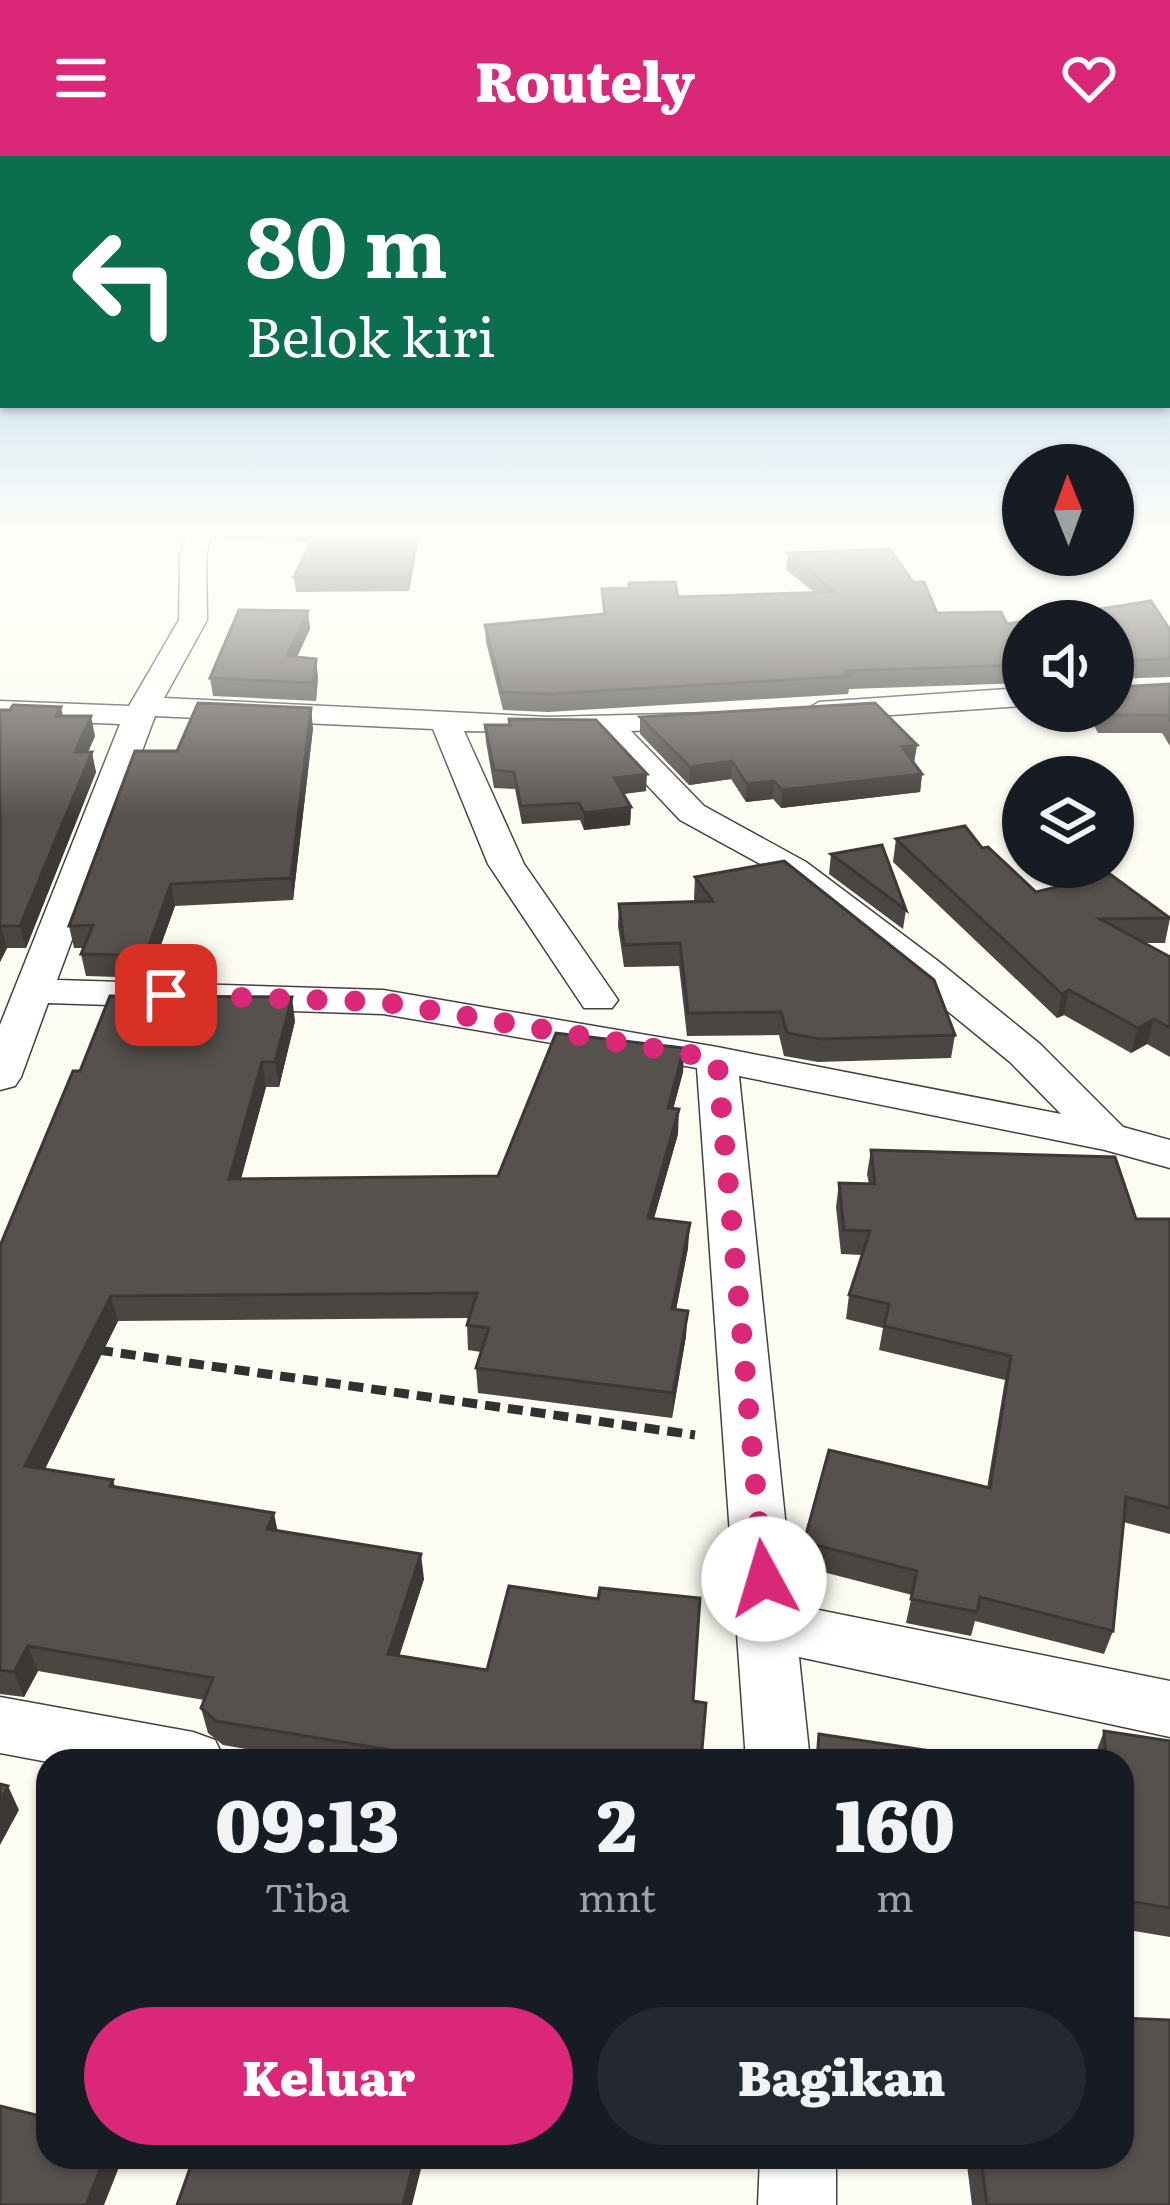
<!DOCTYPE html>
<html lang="id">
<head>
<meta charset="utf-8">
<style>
	:root { --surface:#171b24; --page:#242831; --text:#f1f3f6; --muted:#9ea1a6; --accent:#db2777 }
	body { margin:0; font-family:Literata,serif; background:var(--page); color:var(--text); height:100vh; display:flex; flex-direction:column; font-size:45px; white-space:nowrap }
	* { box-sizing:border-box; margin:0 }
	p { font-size:39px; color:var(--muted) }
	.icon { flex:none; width:66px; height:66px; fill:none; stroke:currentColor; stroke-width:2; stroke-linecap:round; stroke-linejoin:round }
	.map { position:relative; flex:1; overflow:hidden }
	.drawer { position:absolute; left:36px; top:1593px; width:1098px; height:420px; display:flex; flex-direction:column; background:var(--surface); border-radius:36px; box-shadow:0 3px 9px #0004 }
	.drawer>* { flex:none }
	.top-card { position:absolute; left:0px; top:0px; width:1170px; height:252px; box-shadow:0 3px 9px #0004; background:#0b6e4f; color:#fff; overflow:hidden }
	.needle { width:78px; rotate:359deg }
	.fabs { position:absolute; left:1002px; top:288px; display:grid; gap:24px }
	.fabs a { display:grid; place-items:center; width:132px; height:132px; border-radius:50%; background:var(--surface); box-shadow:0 3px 9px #0004; font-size:60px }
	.pin { position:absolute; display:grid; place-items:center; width:102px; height:102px; color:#fff; margin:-51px; border-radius:24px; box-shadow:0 6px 18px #0006 }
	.me { position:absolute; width:132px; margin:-66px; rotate:354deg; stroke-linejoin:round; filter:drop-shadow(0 0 9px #0008) }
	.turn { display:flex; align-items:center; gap:42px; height:252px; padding:0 48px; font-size:54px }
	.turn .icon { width:156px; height:156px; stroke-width:2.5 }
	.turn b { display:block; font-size:84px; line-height:102px }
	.eta { display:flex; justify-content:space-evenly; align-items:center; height:204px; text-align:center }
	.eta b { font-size:72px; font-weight:800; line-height:84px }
	.button { display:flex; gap:24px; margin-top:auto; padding:24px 48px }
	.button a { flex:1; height:138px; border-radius:72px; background:var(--accent); color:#fff; font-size:48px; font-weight:800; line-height:138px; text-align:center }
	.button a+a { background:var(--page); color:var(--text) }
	header { display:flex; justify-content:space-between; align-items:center; height:156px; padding:0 48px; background:var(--accent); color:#fff; font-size:54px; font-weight:800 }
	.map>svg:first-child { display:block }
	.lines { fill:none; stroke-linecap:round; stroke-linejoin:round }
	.minor-casing { stroke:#424242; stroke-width:3 }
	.path { stroke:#313131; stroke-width:9; stroke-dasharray:15 8; stroke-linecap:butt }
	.minor { fill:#fff; fill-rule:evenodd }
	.wall { fill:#4a4641 }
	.shaded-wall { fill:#3c3935 }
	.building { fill:#56514c; stroke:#3c3935; stroke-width:3 }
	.route { stroke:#db2777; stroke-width:21; stroke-dasharray:0 37.8 }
</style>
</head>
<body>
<header><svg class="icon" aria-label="menu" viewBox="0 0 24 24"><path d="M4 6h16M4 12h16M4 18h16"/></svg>Routely<svg class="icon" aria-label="heart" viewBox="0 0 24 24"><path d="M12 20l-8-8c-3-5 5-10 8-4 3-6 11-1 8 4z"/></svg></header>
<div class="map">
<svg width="1170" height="2049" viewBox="0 0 1170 2049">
	<rect width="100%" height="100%" fill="#fdfcf2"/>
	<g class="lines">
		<defs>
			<path id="minor" d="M 187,375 L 211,375 L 206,401 L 207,464 L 164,542 L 548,561 L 710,557 L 714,563 L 710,569 L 699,572 L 631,575 L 704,650 L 806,706 L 938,805 L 1040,888 L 1123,971 L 1170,984 L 1170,1012 L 1105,994 L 739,920 L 794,1449 L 1170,1525 L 1170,1581 L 799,1501 L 810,1605 L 746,1605 L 697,912 L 383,858 L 48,847 L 21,921 L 15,930 L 0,934 L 0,869 L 120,568 L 0,563 L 0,545 L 129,550 L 179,464 L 180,401 ZM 155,560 L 433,573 L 488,708 L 584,852 L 612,852 L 618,844 L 524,708 L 464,575 L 598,577 L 680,664 L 782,720 L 1010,906 L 1061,958 L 717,891 L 383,834 L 57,824 Z
				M 1023,532 L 1023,550 L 819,564 L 804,555 L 819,546 Z
				M 0,1541 L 193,1576 L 215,1584 L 225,1605 L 48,1606 L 0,1597 Z
				M 760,2001 L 836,2001 L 836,2049 L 758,2049 Z"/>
		</defs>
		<!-- minor casing -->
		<use href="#minor" class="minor-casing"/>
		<!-- path -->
		<path class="path" d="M 98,1194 L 695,1279"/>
		<!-- minor -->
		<use href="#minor" class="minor"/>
	</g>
	<!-- wall -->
	<path class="wall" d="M 84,375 L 146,375 L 84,378 Z
		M 227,375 L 420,375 L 409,435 L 296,436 L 294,421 L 311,386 L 229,384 Z
		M 788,397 L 913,426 L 937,457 L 1007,468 L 1023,465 L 1023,527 L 849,533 L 848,538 L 548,556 L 503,554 L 486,486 L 485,469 L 603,458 L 602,433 L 678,441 L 814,436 L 786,414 Z
		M 308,455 L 310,473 L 297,501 L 318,521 L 316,545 L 213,540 L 210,522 Z
		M 1113,465 L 1170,474 L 1170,521 L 1113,523 Z
		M 1170,528 L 1170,590 L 1162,577 L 1098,577 L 1086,555 L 1113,555 L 1117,531 Z
		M 61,551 L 63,560 L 95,580 L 88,596 L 96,616 L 26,792 L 7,792 L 0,806 L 0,554 Z
		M 640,561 L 917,589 L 914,606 L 922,618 L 920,636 L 781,652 L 773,643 L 746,646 L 731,623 L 689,629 L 640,578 Z
		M 509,563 L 646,635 L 623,638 L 631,651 L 630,669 L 584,674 L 580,664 L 522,668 L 515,633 L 494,632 L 486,586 L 485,569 L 509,569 Z
		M 313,572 L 293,744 L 175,750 L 149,822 L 86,820 L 81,798 L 84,792 L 74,792 L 69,770 L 177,595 Z
		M 896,683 L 982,692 L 1036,736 L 1170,762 L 1165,787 L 1144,787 L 1170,801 L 1170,901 L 1147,888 L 1131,897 L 1064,859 L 1057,862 L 893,706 Z
		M 831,698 L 906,754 L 903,773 L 829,718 Z
		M 695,721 L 955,879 L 951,902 L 818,906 L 784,900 L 779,879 L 687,880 L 679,810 L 624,811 L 618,770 L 619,748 L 695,745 L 694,743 Z
		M 295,865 L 279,931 L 266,931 L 241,1023 L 498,1020 L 684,892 L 683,916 L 673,953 L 678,978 L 654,1062 L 688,1092 L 676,1154 L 686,1180 L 672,1262 L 478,1237 L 476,1212 L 481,1196 L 468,1194 L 467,1169 L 469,1162 L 118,1165 L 45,1313 L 113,1324 L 115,1331 L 278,1375 L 424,1423 L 399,1500 L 693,1545 L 701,1605 L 315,1605 L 223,1589 L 208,1577 L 201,1552 L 204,1544 L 38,1515 L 24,1541 L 0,1538 L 0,1090 L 80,915 Z
		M 871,994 L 1136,1063 L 1170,1063 L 1170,1378 L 1123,1366 L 1113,1475 L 1104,1498 L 975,1465 L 971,1480 L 906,1467 L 912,1439 L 800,1410 L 804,1386 L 987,1332 L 1005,1224 L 879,1194 L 883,1172 L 846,1163 L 849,1139 L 862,1099 L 841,1098 L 836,1051 L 839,1027 L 869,1028 L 867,1018 Z
		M 1104,1575 L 1170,1585 L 1170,1781 L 1122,1773 L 1122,1605 L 1093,1605 Z
		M 1122,1862 L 1170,2049 L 972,2049 L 966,2001 L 1122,2001 Z
		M 517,2001 L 544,2001 L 543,2006 Z"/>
	<!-- shaded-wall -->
	<path class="shaded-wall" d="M 417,375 L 420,375 L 409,435 L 408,421 Z
		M 308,455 L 310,473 L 289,518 L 287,500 Z
		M 316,503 L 318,521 L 316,545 L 314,527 Z
		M 311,552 L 313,572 L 293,744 L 291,722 Z
		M 91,560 L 95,580 L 79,616 L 75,596 Z
		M 917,589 L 914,606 L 902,591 Z
		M 92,596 L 96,616 L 26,792 L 20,770 Z
		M 732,605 L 731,623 L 689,629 L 690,611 Z
		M 647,618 L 646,635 L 614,639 L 614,622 Z
		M 922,618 L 920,636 L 781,652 L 782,634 Z
		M 774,625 L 773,643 L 746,646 L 747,628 Z
		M 631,651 L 630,669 L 584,674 L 584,657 Z
		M 171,728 L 175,750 L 149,822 L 145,800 Z
		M 1,770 L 7,792 L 0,806 L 0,773 Z
		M 1069,834 L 1064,859 L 1057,862 L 1062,838 Z
		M 292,841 L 295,865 L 279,931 L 275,906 Z
		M 1154,863 L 1147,888 L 1131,897 L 1138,872 Z
		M 684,892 L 683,916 L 667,976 L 668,952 Z
		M 262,906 L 266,931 L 234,1048 L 229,1023 Z
		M 679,953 L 678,978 L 647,1087 L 648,1062 Z
		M 690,1067 L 688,1092 L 671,1179 L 672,1153 Z
		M 111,1140 L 118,1165 L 34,1335 L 25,1310 Z
		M 688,1155 L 686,1180 L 672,1262 L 673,1237 Z
		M 274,1357 L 279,1382 L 267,1373 Z
		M 421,1398 L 424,1423 L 392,1523 L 388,1498 Z
		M 28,1490 L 38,1515 L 24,1541 L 14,1516 Z
		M 8,1630 L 19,1654 L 0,1689 L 0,1645 Z
		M 105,2001 L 123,2001 L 104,2049 L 86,2049 Z
		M 415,2001 L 424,2001 L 412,2049 L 403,2049 Z"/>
	<!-- building -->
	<path class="building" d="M 316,375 L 417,375 L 408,421 L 294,421 Z
		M 890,393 L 913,426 L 924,426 L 937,457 L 1001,456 L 1007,468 L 1023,465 L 1023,509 L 845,515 L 850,520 L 548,538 L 502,536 L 485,469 L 605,458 L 602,433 L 629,432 L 629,427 L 675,426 L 678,441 L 835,436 L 788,397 Z
		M 1151,445 L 1170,474 L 1170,503 L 1117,505 L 1113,509 L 1113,465 L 1025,465 Z
		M 239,454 L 308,455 L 287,500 L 316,503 L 314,527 L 210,522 Z
		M 1113,527 L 1117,531 L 1170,528 L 1170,564 L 1166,559 L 1102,559 L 1100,555 L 1113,555 Z
		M 198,547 L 311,552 L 291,722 L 171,728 L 145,800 L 81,798 L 93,769 L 69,770 L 135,595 L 177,595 Z
		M 875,547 L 917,589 L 902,591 L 922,618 L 782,634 L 774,625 L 747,628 L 732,605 L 690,611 L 640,561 Z
		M 13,549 L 61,551 L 56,560 L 91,560 L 75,596 L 92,596 L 20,770 L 1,770 L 0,773 L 0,554 L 10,554 Z
		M 509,563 L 596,564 L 647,618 L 614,622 L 631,651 L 584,657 L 579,647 L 521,650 L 514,616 L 494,614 L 485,569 L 510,569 Z
		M 965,670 L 982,692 L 988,691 L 1036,736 L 1110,718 L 1170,762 L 1100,763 L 1170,801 L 1170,872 L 1154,863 L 1138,872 L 1069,834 L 1062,838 L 896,683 Z
		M 882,689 L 906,754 L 831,698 Z
		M 784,705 L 934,824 L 955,879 L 821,883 L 787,877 L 781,856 L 688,857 L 680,787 L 624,789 L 619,748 L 713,745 L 695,721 Z
		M 110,840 L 292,841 L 275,906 L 262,906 L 229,1023 L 498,1020 L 556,877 L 684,892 L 668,952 L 679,953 L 648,1062 L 690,1067 L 672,1153 L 688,1155 L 673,1237 L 476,1212 L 489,1172 L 467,1169 L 477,1137 L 111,1140 L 25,1310 L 113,1324 L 110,1330 L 274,1357 L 267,1373 L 421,1398 L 388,1498 L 487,1514 L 509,1430 L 598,1443 L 600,1432 L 700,1442 L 693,1545 L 706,1547 L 701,1605 L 456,1605 L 216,1565 L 201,1552 L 213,1522 L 28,1490 L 14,1516 L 0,1514 L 0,1090 L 73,915 L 80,915 Z
		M 871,994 L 1115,1001 L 1136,1063 L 1170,1063 L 1170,1352 L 1126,1341 L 1113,1475 L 980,1441 L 977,1456 L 911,1443 L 917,1415 L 804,1386 L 829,1294 L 990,1332 L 1011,1200 L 884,1170 L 889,1148 L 849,1139 L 870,1075 L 844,1074 L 839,1027 L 875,1028 Z
		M 1104,1575 L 1170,1585 L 1170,1752 L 1122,1744 L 1122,1605 L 1106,1605 Z
		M 819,1578 L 996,1605 L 817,1605 Z
		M 0,1628 L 8,1630 L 0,1645 Z
		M 1122,1862 L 1170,1864 L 1170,2049 L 987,2049 L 981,2001 L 1122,2001 L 1122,1908 L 1125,1908 L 1122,1892 Z
		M 0,1950 L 48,1962 L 48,2001 L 105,2001 L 86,2049 L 0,2049 Z
		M 194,2001 L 415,2001 L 403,2049 L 177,2049 Z"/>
	<!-- sky -->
	<linearGradient id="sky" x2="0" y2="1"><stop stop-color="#96c2eb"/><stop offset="0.57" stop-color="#fefef9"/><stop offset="1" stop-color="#fefef9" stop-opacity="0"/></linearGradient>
	<rect width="1170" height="662" fill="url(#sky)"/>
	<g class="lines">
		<!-- route -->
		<path class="route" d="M 166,839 L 383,846 L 717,903 L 764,1423"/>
	</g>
</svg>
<div class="fabs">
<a><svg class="needle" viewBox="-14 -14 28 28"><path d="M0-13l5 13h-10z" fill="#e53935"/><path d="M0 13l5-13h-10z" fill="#9ea1a6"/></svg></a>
<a><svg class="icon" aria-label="sound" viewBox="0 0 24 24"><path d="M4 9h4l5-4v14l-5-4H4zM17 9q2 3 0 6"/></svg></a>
<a><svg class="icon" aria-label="layers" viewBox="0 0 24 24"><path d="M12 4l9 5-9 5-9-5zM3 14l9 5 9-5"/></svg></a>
</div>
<div class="pin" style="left:166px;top:839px;background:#d93025"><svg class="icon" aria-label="arrive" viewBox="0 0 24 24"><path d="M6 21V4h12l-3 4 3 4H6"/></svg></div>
<svg class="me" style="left:764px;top:1423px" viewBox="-20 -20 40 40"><circle r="19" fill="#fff"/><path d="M0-13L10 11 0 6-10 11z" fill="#db2777"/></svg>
<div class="top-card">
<div class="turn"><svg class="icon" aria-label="left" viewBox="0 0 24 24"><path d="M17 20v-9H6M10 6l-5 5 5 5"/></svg><div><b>80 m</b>Belok kiri</div></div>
</div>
<section class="drawer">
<div class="eta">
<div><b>09:13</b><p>Tiba</p></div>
<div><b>2</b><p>mnt</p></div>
<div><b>160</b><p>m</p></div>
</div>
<div class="button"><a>Keluar</a><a>Bagikan</a></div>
</section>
</div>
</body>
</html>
